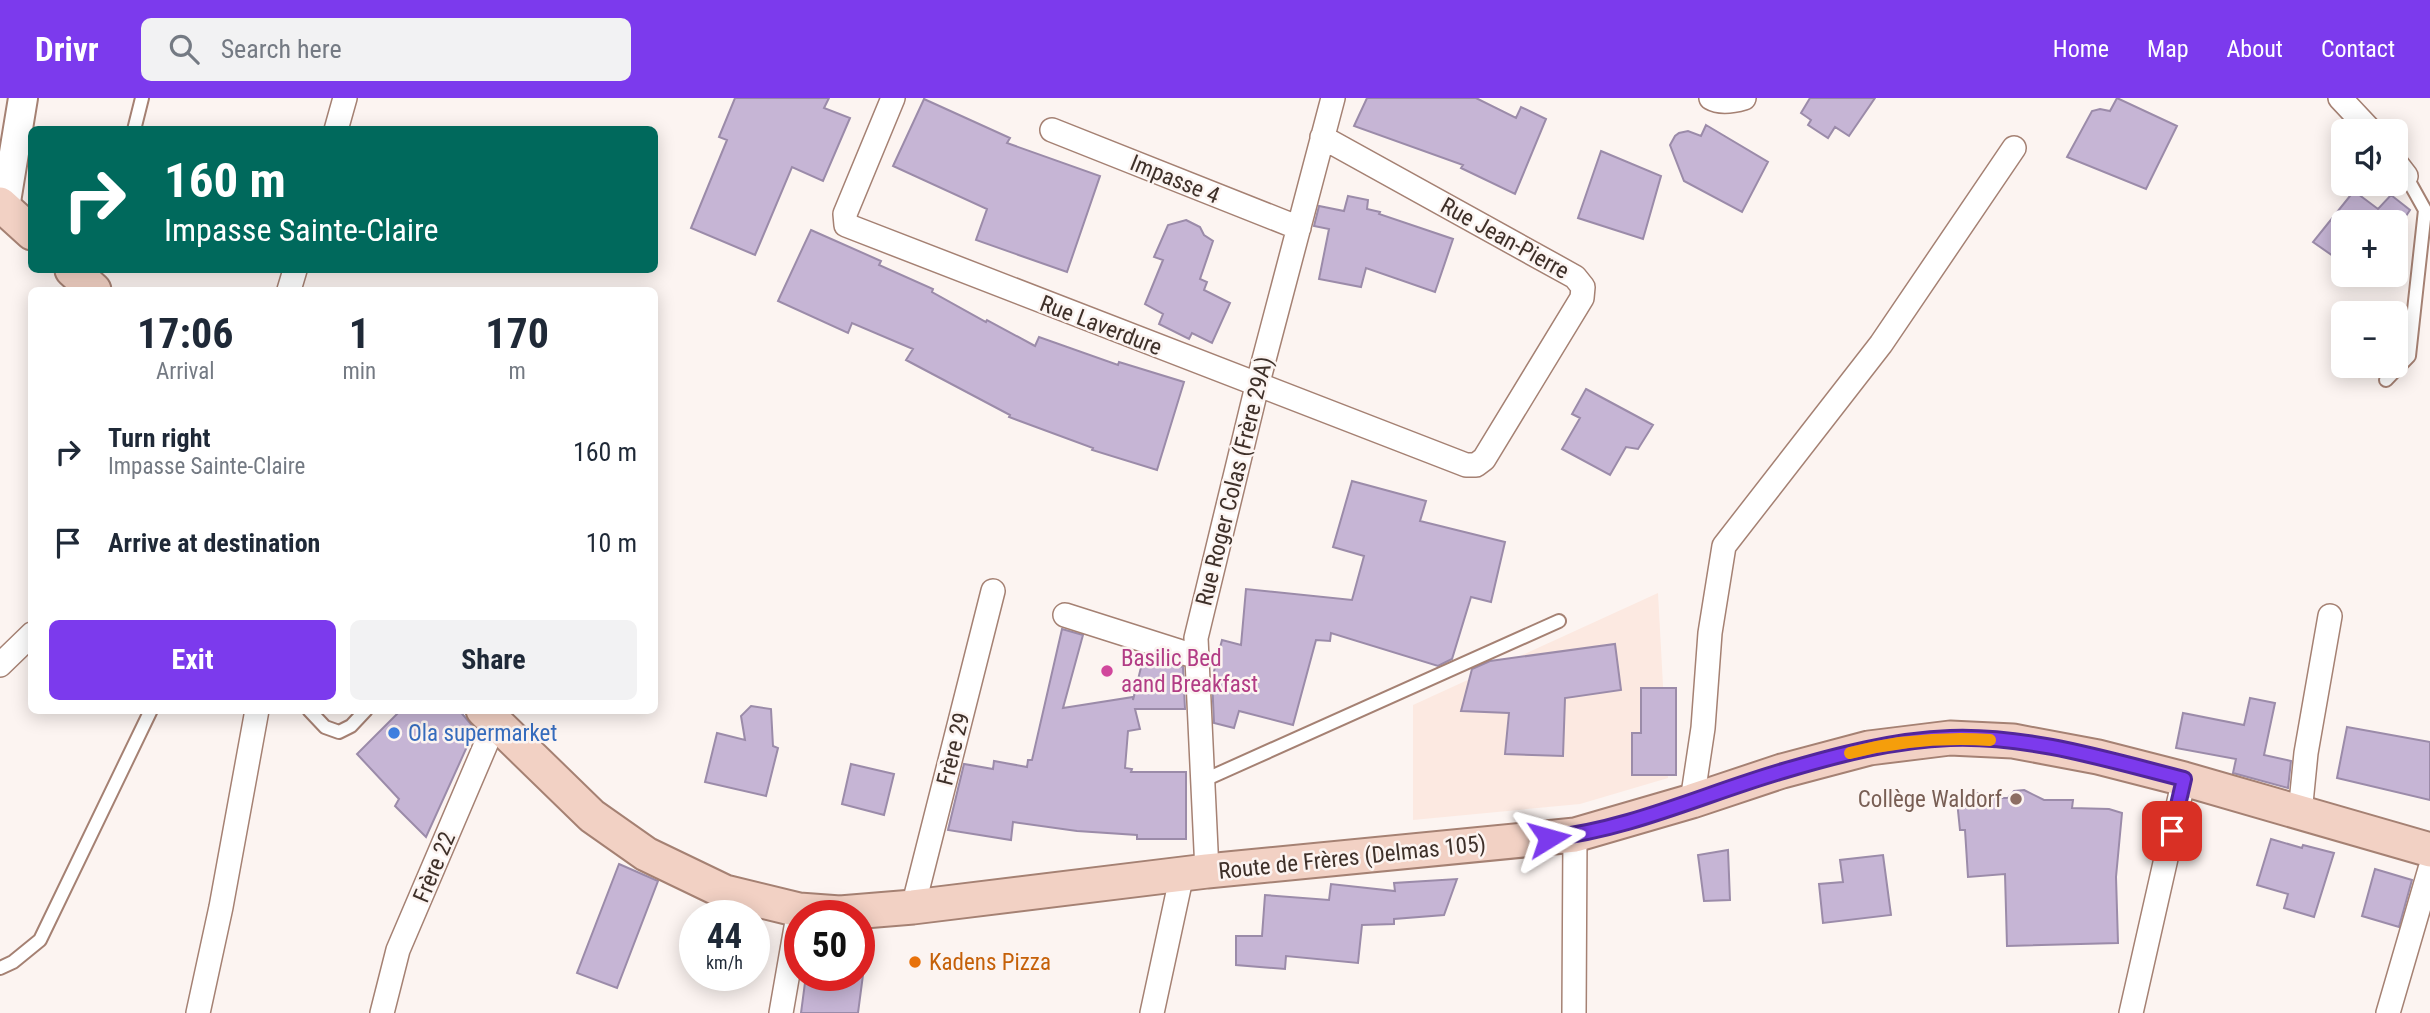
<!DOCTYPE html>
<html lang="en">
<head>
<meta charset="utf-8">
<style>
	:root { --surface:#fff; --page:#f2f2f3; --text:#1f2937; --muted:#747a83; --accent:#7c3aed }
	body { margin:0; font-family:"Roboto Condensed",sans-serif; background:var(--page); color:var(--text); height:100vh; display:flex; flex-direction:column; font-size:26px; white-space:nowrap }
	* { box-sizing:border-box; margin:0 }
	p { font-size:23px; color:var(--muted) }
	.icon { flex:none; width:38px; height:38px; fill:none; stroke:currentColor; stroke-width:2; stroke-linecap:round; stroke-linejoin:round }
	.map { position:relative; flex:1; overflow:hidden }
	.panel { position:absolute; left:28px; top:189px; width:630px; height:427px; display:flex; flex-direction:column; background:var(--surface); border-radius:10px; box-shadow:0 4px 18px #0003 }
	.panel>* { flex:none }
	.banner { position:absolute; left:28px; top:28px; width:630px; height:147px; border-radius:10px; box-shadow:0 4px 18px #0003; background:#00695c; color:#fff; overflow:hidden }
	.buttons { position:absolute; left:2331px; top:21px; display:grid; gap:14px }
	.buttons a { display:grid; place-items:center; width:77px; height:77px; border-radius:10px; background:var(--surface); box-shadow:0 4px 18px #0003; font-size:35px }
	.speed { position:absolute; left:679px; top:802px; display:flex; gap:14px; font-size:35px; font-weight:700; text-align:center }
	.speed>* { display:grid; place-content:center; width:91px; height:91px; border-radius:50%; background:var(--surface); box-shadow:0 4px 18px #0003; line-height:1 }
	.speed small { font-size:18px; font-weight:400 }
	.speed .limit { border:10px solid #d22; background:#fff; color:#111 }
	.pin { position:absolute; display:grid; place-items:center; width:60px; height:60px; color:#fff; margin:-30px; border-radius:14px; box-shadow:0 4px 10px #0006 }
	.me { position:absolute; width:77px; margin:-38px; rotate:82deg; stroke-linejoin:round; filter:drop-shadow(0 0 5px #0008) }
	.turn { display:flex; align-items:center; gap:24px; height:147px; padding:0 21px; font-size:32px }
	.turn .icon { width:91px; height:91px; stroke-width:2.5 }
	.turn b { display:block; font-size:49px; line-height:60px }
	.eta { display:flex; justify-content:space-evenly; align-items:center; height:119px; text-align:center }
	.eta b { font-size:42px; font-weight:700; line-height:49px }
	.primary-button { display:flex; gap:14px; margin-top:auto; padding:14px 21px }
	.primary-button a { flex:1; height:80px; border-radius:10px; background:var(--accent); color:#fff; font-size:28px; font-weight:700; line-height:80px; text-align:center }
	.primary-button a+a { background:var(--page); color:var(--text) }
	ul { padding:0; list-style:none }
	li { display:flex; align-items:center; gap:21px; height:91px; padding:0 21px }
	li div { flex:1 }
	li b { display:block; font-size:26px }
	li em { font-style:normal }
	header { display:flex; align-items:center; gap:42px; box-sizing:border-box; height:98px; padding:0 35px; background:var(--accent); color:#fff }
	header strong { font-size:33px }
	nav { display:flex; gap:38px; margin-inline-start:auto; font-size:24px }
	.search { width:490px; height:63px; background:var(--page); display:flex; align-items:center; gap:18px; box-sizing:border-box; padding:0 24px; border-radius:10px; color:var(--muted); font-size:26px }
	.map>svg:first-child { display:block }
	.built { fill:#fce9e1 }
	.building { fill:#c6b5d5; stroke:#9b8ba9; stroke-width:2 }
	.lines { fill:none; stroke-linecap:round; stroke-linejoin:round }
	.service-casing { stroke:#a58173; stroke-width:16 }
	.minor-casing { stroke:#a58173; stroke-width:26 }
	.tertiary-casing { stroke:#a58173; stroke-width:32 }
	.secondary-casing { stroke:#a58173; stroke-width:37 }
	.service { stroke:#fff; stroke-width:12 }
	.minor { stroke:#fff; stroke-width:23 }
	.tertiary { stroke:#fff; stroke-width:28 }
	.secondary { stroke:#f2d1c4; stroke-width:33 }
	.route-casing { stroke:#51269a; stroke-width:18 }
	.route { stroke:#7c3aed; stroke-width:12 }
	.slow { stroke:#f59e0b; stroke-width:12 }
	.hotel-dot { fill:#d1479c; stroke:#fcf4f1; stroke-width:2.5 }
	.shop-dot { fill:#3f7fe0; stroke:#fcf4f1; stroke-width:2.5 }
	.education-dot { fill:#8d6e63; stroke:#fcf4f1; stroke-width:2.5 }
	.food-dot { fill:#e8710a; stroke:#fcf4f1; stroke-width:2.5 }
	.labels { text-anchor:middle; stroke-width:5; stroke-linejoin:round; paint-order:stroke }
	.street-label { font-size:23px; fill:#3e3029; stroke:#fcf4f1 }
	.hotel-label { font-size:23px; fill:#b23c85; stroke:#fcf4f1; text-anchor:start }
	.shop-label { font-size:23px; fill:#366cbe; stroke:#fcf4f1; text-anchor:start }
	.education-label { font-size:23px; fill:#785e54; stroke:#fcf4f1; text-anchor:end }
	.food-label { font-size:23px; fill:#c56008; stroke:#fcf4f1; text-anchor:start }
</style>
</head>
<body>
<header>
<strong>Drivr</strong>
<div class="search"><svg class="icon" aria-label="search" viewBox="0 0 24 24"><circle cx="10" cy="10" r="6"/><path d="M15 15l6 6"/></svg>Search here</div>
<nav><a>Home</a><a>Map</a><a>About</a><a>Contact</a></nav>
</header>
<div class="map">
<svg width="2430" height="915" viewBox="0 0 2430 915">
	<rect width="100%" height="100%" fill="#fcf4f1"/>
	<!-- built -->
	<path class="built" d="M 1658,495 L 1668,680 L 1580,706 L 1413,722 L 1413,607 Z"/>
	<!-- building -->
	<path class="building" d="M 735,0 L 829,0 L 824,10 L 850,20 L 823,83 L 792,69 L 755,157 L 691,130 L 727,42 L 719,39 Z
		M 1367,0 L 1476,0 L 1516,20 L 1521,9 L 1546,21 L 1515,96 L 1461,70 L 1463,67 L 1354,28 Z
		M 1810,0 L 1875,0 L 1849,38 L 1835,29 L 1828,40 L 1808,27 L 1811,22 L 1801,15 Z
		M 2117,0 L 2177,28 L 2146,91 L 2067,59 L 2092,13 L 2100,11 L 2110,13 Z
		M 924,1 L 1010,40 L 1007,45 L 1100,78 L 1067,174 L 976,142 L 987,111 L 893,68 Z
		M 1706,27 L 1768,64 L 1742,114 L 1684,83 L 1670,47 L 1675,38 L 1679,35 L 1688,33 L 1701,38 Z
		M 1601,53 L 1661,78 L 1643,141 L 1578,120 Z
		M 2354,93 L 2378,111 L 2391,97 L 2410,112 L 2402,124 L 2343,124 L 2343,165 L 2313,144 Z
		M 1348,98 L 1368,102 L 1367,111 L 1380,114 L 1379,116 L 1453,141 L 1435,194 L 1366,170 L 1361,189 L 1319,181 L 1329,131 L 1314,128 L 1319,108 L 1344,113 Z
		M 1186,122 L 1200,129 L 1204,137 L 1213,143 L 1200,181 L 1207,184 L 1204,192 L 1230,205 L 1212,245 L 1192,235 L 1189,241 L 1159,226 L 1163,216 L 1145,206 L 1163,162 L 1154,159 L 1168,127 Z
		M 811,132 L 881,163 L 879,167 L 933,191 L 932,194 L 986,224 L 987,222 L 1035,248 L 1039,239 L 1118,267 L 1119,264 L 1184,284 L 1157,372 L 1092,352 L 1093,350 L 1009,319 L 1010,317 L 906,262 L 913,251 L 852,225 L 848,235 L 778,203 Z
		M 1586,291 L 1653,327 L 1638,351 L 1626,349 L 1610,377 L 1562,351 L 1580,320 L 1572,316 Z
		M 1352,383 L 1426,403 L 1420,423 L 1505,444 L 1491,504 L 1471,499 L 1452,561 L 1438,568 L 1331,535 L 1330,543 L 1316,542 L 1293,627 L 1239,613 L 1234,630 L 1214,625 L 1212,581 L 1222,542 L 1241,547 L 1246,491 L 1352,502 L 1364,458 L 1333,449 Z
		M 1062,531 L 1083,537 L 1063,610 L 1133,599 L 1133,602 L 1144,557 L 1183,569 L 1185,611 L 1135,611 L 1140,631 L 1128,633 L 1125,670 L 1132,671 L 1131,674 L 1186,674 L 1186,741 L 1137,741 L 1137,737 L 1077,733 L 1013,724 L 1011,742 L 948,732 L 964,666 L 993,671 L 994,663 L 1027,669 L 1028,662 L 1032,662 Z
		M 1615,546 L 1621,592 L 1565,600 L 1563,658 L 1505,656 L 1509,615 L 1461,613 L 1472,571 L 1490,563 Z
		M 1641,590 L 1676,590 L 1676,677 L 1632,677 L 1632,635 L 1641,635 Z
		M 2250,600 L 2275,605 L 2264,657 L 2291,663 L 2288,690 L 2233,675 L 2236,661 L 2176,650 L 2183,615 L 2244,627 Z
		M 751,608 L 771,611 L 773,648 L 778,650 L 766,698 L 705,684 L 717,635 L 745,642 L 741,618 Z
		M 401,612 L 459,612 L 475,631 L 426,739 L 395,708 L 399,701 L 357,656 Z
		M 2347,629 L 2430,644 L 2430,702 L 2337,680 Z
		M 851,666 L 894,676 L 884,717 L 842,706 Z
		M 2024,692 L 2044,702 L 2073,702 L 2072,710 L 2109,711 L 2122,715 L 2116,779 L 2118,845 L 2007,848 L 2005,776 L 1968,779 L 1965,732 L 1960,732 L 1957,703 L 1964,701 L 1969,695 L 1980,695 L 1985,700 L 2008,700 L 2014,693 Z
		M 2271,741 L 2302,750 L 2303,747 L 2334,755 L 2314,819 L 2284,810 L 2288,796 L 2257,787 Z
		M 1728,752 L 1730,802 L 1704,803 L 1698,757 Z
		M 1883,757 L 1891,817 L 1823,825 L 1819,786 L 1843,784 L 1840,762 Z
		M 619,766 L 658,783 L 617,890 L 577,875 Z
		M 2375,771 L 2412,782 L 2399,829 L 2362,818 Z
		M 1457,781 L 1444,817 L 1394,821 L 1394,826 L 1362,827 L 1358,865 L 1286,858 L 1285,871 L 1236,867 L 1236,838 L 1262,838 L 1265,797 L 1329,802 L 1331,786 L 1395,793 L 1394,785 Z
		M 806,877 L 863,877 L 858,915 L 801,915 Z"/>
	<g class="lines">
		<defs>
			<path id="service" d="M 134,32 L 142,0
				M 2386,282 L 2409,258 L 2425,112 L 2406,78
				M 309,612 L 325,629 L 339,634 L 351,628 L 366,612
				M 1202,683 L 1559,523
				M 0,870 L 13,864 L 40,842 L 151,612"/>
			<path id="minor" d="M 893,0 L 845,116 L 846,127 L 1466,367 L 1476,367 L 1484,361 L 1582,200 L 1583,189 L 1575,179 L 1322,39
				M 1711,0 C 1721,6 1734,3 1744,0
				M 2340,0 L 2371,33
				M 336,32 L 345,0
				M 1052,32 L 1299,130
				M 2396,65 L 2406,78
				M 289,192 L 295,172
				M 1065,517 L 1197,559
				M 0,567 L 32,536
				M 1692,703 L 1703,630 L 1710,535 L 1724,448 L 1881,246 L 2014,50
				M 2300,715 L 2306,655 L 2330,518
				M 1207,773 L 1196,540 L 1257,288 L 1333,0
				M 913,809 L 993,493
				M 198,915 L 221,809 L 257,612
				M 382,915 L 398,852 L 495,625
				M 781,915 L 799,812
				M 1152,915 L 1182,776
				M 1574,915 L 1575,737
				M 2131,915 L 2184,681
				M 2388,915 L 2430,771"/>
			<path id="tertiary" d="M 5,110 L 23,0"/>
			<path id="secondary" d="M 0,106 L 32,135
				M 72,172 L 94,192
				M 483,612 L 592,718 L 646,756 L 725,794 L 799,812 L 840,815 L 913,809 L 1207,773 L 1575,737 L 1692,703 L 1782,673 L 1869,650 L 1950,640 L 2013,643 L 2098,659 L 2184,681 L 2430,752"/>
		</defs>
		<!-- service casing -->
		<use href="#service" class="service-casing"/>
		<!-- minor casing -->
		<use href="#minor" class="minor-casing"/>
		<!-- tertiary casing -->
		<use href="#tertiary" class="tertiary-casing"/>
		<!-- secondary casing -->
		<use href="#secondary" class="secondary-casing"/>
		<!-- service -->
		<use href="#service" class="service"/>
		<!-- minor -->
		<use href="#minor" class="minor"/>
		<!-- tertiary -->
		<use href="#tertiary" class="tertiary"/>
		<!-- secondary -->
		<use href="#secondary" class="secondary"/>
	</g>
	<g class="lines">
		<defs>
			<path id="route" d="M 1549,740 C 1628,732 1707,695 1783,673 C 1837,657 1894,642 1950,640 C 2028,637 2109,662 2184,681 L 2172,733"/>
		</defs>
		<!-- route casing -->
		<use href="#route" class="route-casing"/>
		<!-- route -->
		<use href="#route" class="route"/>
		<!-- slow -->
		<path class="slow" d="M 1850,655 C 1896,643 1943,639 1990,642"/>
	</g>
	<!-- markers -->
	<circle class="hotel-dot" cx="1107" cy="573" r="7"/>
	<circle class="shop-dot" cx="394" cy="635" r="7"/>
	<circle class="education-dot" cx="2016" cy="701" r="7"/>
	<circle class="food-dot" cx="915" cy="864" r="7"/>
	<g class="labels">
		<!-- street labels -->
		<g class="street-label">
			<text transform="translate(1175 81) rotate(22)" y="8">Impasse 4</text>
			<text transform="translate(1505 140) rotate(29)" y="8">Rue Jean-Pierre</text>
			<text transform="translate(1101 227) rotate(21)" y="8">Rue Laverdure</text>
			<text transform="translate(1234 383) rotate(-76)" y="8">Rue Roger Colas (Frère 29A)</text>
			<text transform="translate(953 651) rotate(-76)" y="8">Frère 29</text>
			<text transform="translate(1352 759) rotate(-6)" y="8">Route de Frères (Delmas 105)</text>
			<text transform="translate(434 769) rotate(-67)" y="8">Frère 22</text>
		</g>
		<!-- hotel labels -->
		<g class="hotel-label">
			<text x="1121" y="568">Basilic Bed<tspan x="1121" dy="26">aand Breakfast</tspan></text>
		</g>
		<!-- shop labels -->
		<g class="shop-label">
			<text x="408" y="643">Ola supermarket</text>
		</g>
		<!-- education labels -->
		<g class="education-label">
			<text x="2002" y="709">Collège Waldorf</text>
		</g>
		<!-- food labels -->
		<g class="food-label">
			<text x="929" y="872">Kadens Pizza</text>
		</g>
	</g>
</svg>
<div class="buttons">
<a><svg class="icon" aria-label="sound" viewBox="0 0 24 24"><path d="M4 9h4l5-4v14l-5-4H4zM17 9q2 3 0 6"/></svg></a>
<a>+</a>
<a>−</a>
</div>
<div class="speed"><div>44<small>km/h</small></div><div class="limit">50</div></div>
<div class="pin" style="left:2172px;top:733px;background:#d93025"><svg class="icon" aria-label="arrive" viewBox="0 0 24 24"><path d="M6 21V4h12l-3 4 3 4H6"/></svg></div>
<svg class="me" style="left:1549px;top:740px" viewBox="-20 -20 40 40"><path d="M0-17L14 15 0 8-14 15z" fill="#7c3aed" stroke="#fff" stroke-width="4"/></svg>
<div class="banner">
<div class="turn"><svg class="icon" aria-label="right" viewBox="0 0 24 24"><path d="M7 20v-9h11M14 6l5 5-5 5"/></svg><div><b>160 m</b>Impasse Sainte-Claire</div></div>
</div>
<section class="panel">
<div class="eta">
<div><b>17:06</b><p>Arrival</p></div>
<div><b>1</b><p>min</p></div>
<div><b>170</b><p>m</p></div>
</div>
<ul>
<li><svg class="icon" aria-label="right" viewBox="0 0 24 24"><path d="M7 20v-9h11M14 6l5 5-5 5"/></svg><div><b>Turn right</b><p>Impasse Sainte-Claire</p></div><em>160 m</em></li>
<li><svg class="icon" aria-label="arrive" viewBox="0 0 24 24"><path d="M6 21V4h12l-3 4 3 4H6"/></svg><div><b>Arrive at destination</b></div><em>10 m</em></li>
</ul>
<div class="primary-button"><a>Exit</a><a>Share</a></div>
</section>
</div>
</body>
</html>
